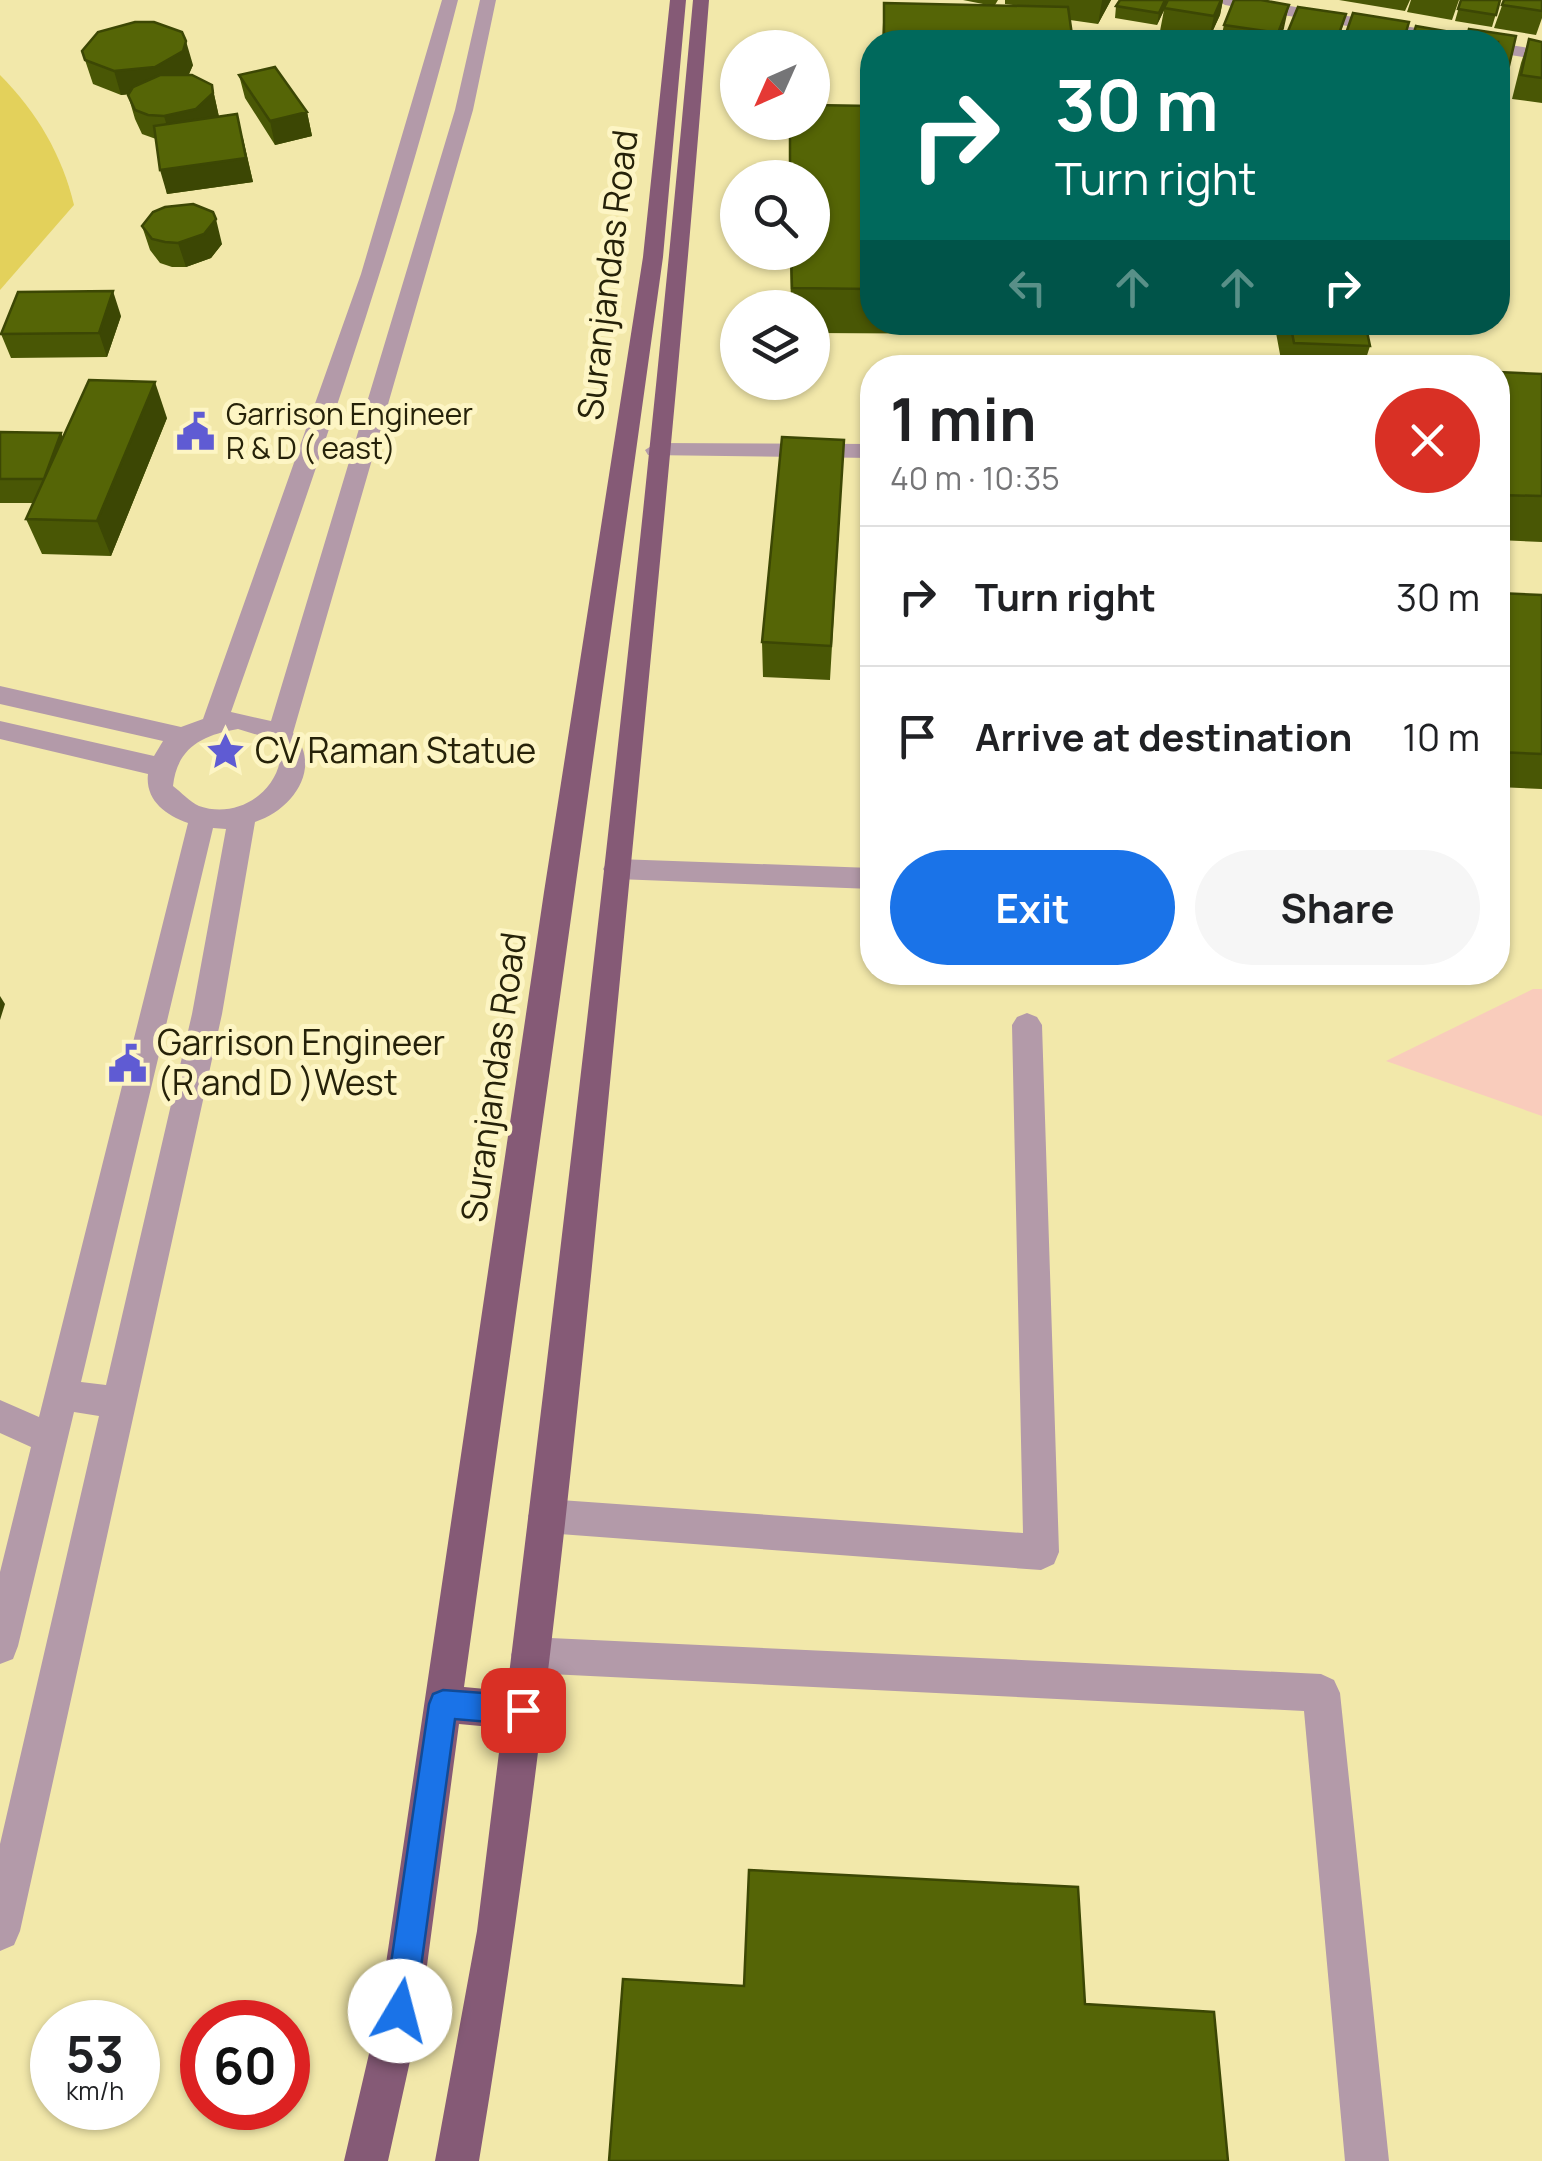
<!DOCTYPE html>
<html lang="en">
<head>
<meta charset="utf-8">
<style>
	:root { --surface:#fff; --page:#f6f6f6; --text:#202124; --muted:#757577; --line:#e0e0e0; --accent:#1a73e8 }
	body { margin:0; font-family:Manrope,sans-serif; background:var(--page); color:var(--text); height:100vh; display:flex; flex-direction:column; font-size:38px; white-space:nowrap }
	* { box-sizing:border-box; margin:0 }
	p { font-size:32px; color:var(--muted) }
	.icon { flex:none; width:55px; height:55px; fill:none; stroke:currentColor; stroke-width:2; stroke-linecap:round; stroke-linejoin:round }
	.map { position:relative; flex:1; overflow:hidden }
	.sheet { position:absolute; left:860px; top:355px; width:650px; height:630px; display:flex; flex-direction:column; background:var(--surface); border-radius:40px; box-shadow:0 2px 8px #0004 }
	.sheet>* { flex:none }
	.top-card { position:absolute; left:860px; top:30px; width:650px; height:305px; border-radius:40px; box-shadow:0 2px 8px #0004; background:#00695c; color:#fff; overflow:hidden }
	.needle { width:65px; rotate:225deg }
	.buttons { position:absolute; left:720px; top:30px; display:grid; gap:20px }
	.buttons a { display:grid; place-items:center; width:110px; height:110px; border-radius:50%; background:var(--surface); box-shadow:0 2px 8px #0004; font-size:50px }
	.speed { position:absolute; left:30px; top:2000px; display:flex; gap:20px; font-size:50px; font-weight:700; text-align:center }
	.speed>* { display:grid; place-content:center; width:130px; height:130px; border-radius:50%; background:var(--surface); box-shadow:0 2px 8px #0004; line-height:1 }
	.speed small { font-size:25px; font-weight:400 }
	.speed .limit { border:15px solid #d22; background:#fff; color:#111 }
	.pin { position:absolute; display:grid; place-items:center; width:85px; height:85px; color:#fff; margin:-42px; border-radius:20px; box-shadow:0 5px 15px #0006 }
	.me { position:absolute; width:110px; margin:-55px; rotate:8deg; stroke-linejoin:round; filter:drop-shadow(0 0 8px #0008) }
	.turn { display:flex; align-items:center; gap:35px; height:210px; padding:0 30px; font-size:45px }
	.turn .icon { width:130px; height:130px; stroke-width:2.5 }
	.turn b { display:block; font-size:70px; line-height:85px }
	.lanes { display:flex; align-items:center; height:95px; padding:0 30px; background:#0003; justify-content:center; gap:50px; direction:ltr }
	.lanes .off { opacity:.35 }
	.round { display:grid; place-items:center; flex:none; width:105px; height:105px; border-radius:52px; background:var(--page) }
	.headline { display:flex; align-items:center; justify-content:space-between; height:170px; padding:0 30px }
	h1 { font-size:60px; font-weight:700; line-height:75px }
	.primary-button { display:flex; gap:20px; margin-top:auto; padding:20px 30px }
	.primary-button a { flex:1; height:115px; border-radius:60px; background:var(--accent); color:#fff; font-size:40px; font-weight:700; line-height:115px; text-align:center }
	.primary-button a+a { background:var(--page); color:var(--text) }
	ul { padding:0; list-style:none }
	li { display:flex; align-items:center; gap:30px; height:140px; padding:0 30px; border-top:2px solid var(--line) }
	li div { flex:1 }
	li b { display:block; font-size:38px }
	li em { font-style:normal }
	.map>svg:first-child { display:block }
	.green { fill:#f9ccbc }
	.water { fill:#e3d15b }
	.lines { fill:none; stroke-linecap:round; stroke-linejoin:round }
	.minor { fill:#b39aa9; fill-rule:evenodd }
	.major { fill:#855a76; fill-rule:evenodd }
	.wall { fill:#495705 }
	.shaded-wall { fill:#3c4704 }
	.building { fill:#556506; stroke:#3c4704; stroke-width:2.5 }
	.route { fill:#1a73e8; stroke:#114b97; stroke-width:2.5 }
	.labels { text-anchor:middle; stroke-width:10; stroke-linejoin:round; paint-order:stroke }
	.far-poi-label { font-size:30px; fill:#262209; stroke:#fdf5c4; text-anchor:start }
	.street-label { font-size:35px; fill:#262209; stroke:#fdf5c4 }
	.poi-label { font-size:35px; fill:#262209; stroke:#fdf5c4; text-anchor:start }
</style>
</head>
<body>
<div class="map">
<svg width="1542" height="2161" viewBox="0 0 1542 2161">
	<rect width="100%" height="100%" fill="#f2e8aa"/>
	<!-- green -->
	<path class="green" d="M 1533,989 L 1542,989 L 1542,1116 L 1386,1061 Z"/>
	<!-- water -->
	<path class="water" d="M 0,75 C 37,112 62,155 74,205 L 0,290 Z"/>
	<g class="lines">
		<!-- minor -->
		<path class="minor" d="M 442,0 L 458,0 C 396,242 314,477 231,712 L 271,721 L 455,110 L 480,0 L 496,0 L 473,110 L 293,733 C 323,767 293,810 255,822 L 222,1014 L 20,1931 L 14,1945 L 0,1951 L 0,1844 L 99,1416 L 74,1412 L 18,1646 L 13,1659 L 0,1664 L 0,1572 L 31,1447 L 0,1433 L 0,1400 L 39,1417 L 188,823 C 164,815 145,799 148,774 L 0,739 L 0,721 L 154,756 L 163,741 L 0,704 L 0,686 L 181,727 L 203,719 L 361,274 ZM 238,729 L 268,738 L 281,753 C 279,791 238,820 199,806 C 190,802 181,792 173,786 C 177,748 202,735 238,729 ZM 213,828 L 226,829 L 192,1014 L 106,1385 L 81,1382 Z
			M 1217,0 L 1255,0 L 1468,37 L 1477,42 L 1441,42 L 1225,5 Z
			M 1498,43 L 1542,50 L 1542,60 L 1498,53 Z
			M 656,443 L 872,444 L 872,458 L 648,455 L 645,450 Z
			M 617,859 L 872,868 L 872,889 L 617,879 L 607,876 L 603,869 L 607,862 Z
			M 1027,1013 L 1037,1017 L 1042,1025 L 1059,1552 L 1054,1564 L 1041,1570 L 546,1533 L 534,1528 L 528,1516 L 534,1504 L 546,1499 L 1023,1533 L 1012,1025 L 1017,1017 Z
			M 529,1637 L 1321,1674 L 1334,1680 L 1340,1693 L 1389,2161 L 1345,2161 L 1304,1711 L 529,1673 L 516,1668 L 511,1655 L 516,1642 Z"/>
		<!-- major -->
		<path class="major" d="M 670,0 L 686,0 L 663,257 L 464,1687 L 507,1691 C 576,1128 642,565 693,0 L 709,0 C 684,327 651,653 620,979 C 582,1374 544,1770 479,2161 L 435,2161 L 477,1931 L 502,1728 L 459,1724 L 421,2011 L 388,2161 L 344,2161 L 379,2011 L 544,892 L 643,257 Z"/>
	</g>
	<!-- wall -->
	<path class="wall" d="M 963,0 L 998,0 L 995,5 L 1013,5 L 1005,4 L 1005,0 L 1111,0 L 1098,24 L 1070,20 L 1073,42 L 882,42 L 884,3 L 988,5 Z
		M 1168,0 L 1223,0 L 1220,15 L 1209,39 L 1160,31 L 1164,10 L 1157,25 L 1115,18 L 1116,6 Z
		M 1339,0 L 1410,0 L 1405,11 Z
		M 1411,0 L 1459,0 L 1452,20 L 1407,12 Z
		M 1461,0 L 1500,0 L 1492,27 L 1455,21 Z
		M 1504,0 L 1542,0 L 1542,18 L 1536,35 L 1494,28 Z
		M 1346,14 L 1338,42 L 1285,42 L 1286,36 Z
		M 1224,25 L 1284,28 L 1278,42 L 1220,42 Z
		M 1469,29 L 1516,36 L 1508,70 L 1500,94 L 1498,93 L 1498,42 L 1465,42 Z
		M 1529,39 L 1542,42 L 1542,103 L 1512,99 L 1521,63 Z
		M 82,51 L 193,65 L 189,74 L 212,85 L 219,117 L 243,138 L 253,182 L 167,194 L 156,139 L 142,134 L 135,119 L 128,95 L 129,94 L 121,95 L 93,84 Z
		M 239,75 L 307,112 L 312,136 L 275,145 L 245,98 Z
		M 872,106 L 872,322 L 1001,322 L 1000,334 L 812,333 L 812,308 L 791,308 L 790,252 L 812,252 L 812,178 L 790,178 L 790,122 Z
		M 142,226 L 222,244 L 211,258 L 186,267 L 172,267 L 160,263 L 150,250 Z
		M 121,316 L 107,357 L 11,358 L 1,334 Z
		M 1274,322 L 1365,322 L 1370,346 L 1363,368 L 1232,368 L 1233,364 L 1282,365 Z
		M 1498,372 L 1542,374 L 1542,542 L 1498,540 Z
		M 167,418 L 111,556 L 42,554 L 26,519 L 33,503 L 0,503 L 0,432 L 61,433 L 63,438 Z
		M 842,475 L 830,680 L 763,677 L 762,642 Z
		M 1498,593 L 1542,595 L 1542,789 L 1498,787 Z"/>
	<!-- shaded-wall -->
	<path class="shaded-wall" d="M 1102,0 L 1111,0 L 1098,24 L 1102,1 Z
		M 1165,0 L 1168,0 L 1167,4 L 1157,25 L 1159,13 Z
		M 1221,0 L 1223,0 L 1220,15 L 1209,39 L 1214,16 Z
		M 1289,5 L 1284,28 L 1278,42 L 1276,42 Z
		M 186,41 L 193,65 L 189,74 L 161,91 L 121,95 L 114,71 Z
		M 212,85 L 219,117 L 171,140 L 164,116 Z
		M 307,112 L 312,136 L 275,145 L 270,121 Z
		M 237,114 L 253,182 L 167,194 L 160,170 Z
		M 216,219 L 222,244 L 211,258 L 186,267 L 178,243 Z
		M 113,291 L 121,316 L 107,357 L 99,333 Z
		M 155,382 L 167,418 L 111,556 L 97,521 Z
		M 61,433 L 71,457 L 44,479 Z
		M 0,996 L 5,1004 L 0,1020 Z"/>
	<!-- building -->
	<path class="building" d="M 1120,0 L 1165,0 L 1159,13 L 1116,6 Z
		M 1168,0 L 1221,0 L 1214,16 L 1164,8 Z
		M 1234,0 L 1261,0 L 1289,5 L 1278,33 L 1224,25 Z
		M 1461,0 L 1500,0 L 1496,15 L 1458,9 Z
		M 1504,0 L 1542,0 L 1542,11 L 1502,5 Z
		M 884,3 L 1068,7 L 1073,42 L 884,42 Z
		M 1298,7 L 1346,14 L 1336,42 L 1323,42 L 1286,36 Z
		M 1353,13 L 1409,22 L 1403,42 L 1343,42 Z
		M 135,22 L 154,22 L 182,32 L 186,41 L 183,51 L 155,67 L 114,71 L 85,60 L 82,51 L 98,32 Z
		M 1416,26 L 1462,34 L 1460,42 L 1411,42 Z
		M 1469,29 L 1516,36 L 1508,70 L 1498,69 L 1498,42 L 1466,42 Z
		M 1529,39 L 1542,42 L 1542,78 L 1521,75 Z
		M 275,67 L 307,112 L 270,121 L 239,75 Z
		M 160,75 L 192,75 L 212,85 L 213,93 L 196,109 L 164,116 L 148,115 L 135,110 L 128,95 L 133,87 Z
		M 812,105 L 872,106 L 872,289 L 792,288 L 791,252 L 812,252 L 812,178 L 790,178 L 790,122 L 812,122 Z
		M 237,114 L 246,158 L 160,170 L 154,126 Z
		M 193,204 L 213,212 L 216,219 L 204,234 L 178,243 L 165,242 L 152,239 L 142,226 L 153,212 L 165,207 Z
		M 113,291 L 99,333 L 1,334 L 18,292 Z
		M 1290,322 L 1365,322 L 1370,346 L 1294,343 Z
		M 1233,364 L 1349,368 L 1233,368 Z
		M 1498,372 L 1542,374 L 1542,496 L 1498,495 Z
		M 89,380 L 155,382 L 97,521 L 26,519 Z
		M 0,432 L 61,433 L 44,479 L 0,479 Z
		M 782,437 L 844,440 L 831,646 L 762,642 Z
		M 1498,593 L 1542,595 L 1542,754 L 1498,752 Z
		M 749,1870 L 1078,1887 L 1085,2004 L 1214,2012 L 1228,2161 L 609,2161 L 623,1979 L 744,1986 Z"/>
	<!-- route -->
	<path class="route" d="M 443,1690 L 523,1696 L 533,1700 L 537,1710 L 533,1721 L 523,1725 L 455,1719 L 415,2011 L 411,2022 L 400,2027 L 388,2022 L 384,2011 L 429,1704 L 433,1694 Z"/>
	<!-- icons -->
	<defs>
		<symbol id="civic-bare" viewBox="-9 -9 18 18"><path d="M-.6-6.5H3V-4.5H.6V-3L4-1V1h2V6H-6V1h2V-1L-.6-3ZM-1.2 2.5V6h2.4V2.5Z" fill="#5f5bd3" stroke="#fdf5c4" stroke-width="2.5" paint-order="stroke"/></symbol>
		<symbol id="sight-bare" viewBox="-9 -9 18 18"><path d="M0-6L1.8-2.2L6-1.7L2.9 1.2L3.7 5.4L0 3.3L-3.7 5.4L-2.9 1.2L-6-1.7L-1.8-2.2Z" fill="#5f5bd3" stroke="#fdf5c4" stroke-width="2.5" paint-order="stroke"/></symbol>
	</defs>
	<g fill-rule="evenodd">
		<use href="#civic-bare" x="168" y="404" width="55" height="55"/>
		<use href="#sight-bare" x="198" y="724" width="55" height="55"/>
		<use href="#civic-bare" x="100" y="1036" width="55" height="55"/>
	</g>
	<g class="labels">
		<!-- far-poi labels -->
		<g class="far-poi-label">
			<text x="226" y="425">Garrison Engineer<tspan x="226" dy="34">R &amp; D ( east)</tspan></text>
		</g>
		<!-- street labels -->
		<g class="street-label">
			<text transform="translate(608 275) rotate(-83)" y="12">Suranjandas Road</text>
			<text transform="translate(494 1077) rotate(-82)" y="12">Suranjandas Road</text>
		</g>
		<!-- poi labels -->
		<g class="poi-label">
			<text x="255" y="763">CV Raman Statue</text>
			<text x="157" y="1055">Garrison Engineer<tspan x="157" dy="40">(R and D )West</tspan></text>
		</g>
	</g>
</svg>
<div class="buttons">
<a><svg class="needle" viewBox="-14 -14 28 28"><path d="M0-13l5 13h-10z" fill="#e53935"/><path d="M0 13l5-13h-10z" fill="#757577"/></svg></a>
<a><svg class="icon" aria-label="search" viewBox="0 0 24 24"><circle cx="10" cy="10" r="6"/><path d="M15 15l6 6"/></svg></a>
<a><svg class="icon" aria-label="layers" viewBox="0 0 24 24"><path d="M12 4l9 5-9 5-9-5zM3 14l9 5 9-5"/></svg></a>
</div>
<div class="speed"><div>53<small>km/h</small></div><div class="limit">60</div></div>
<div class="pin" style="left:523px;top:1710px;background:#d93025"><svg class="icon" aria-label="arrive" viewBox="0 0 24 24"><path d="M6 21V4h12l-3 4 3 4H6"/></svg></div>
<svg class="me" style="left:400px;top:2011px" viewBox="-20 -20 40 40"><circle r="19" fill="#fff"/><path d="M0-13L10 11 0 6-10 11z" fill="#1a73e8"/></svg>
<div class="top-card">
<div class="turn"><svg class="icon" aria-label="right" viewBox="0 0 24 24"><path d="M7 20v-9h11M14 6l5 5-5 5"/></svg><div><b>30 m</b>Turn right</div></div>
<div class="lanes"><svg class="icon off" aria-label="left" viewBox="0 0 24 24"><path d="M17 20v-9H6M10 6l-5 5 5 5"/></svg><svg class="icon off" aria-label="ahead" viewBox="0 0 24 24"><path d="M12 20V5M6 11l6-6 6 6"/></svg><svg class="icon off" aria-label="ahead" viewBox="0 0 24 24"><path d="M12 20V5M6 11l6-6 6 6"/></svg><svg class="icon" aria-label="right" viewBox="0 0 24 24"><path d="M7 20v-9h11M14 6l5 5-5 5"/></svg></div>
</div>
<section class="sheet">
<div class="headline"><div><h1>1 min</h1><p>40 m · 10:35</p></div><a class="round" style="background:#d93025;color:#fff"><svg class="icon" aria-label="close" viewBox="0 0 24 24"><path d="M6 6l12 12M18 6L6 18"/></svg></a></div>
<ul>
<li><svg class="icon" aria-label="right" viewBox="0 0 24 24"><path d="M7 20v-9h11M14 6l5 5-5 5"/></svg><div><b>Turn right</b></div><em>30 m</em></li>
<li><svg class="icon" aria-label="arrive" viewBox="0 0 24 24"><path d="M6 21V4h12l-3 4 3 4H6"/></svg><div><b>Arrive at destination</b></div><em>10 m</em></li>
</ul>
<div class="primary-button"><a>Exit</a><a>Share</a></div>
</section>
</div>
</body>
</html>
